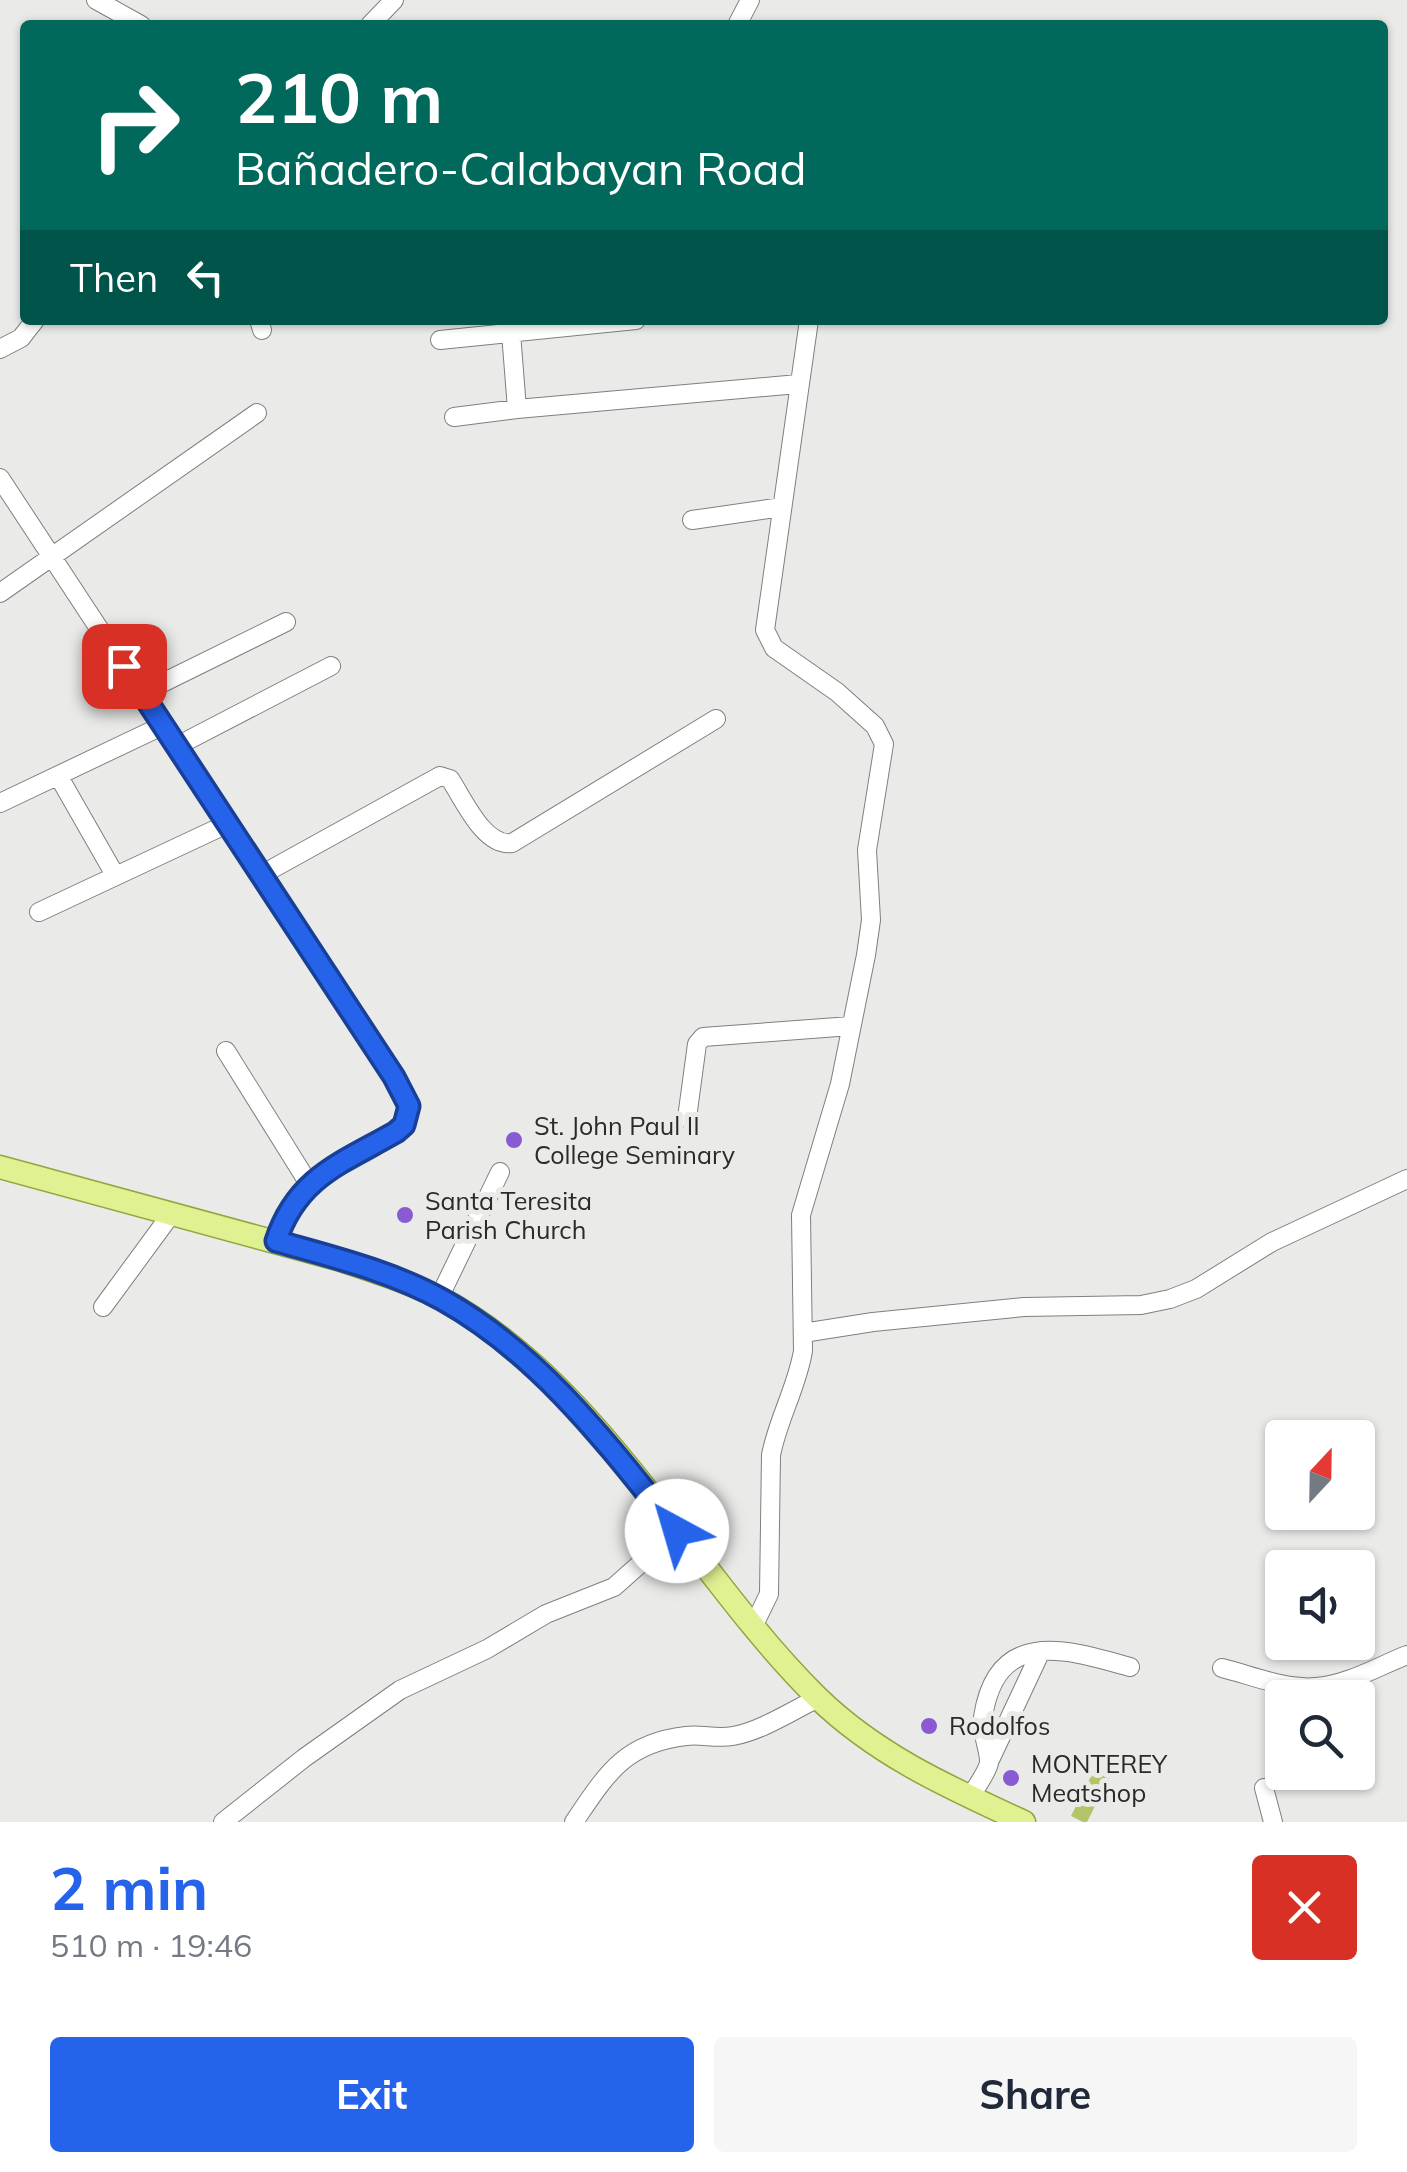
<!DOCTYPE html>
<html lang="en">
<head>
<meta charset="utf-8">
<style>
	:root { --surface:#fff; --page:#f6f6f7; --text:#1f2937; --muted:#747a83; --accent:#2563eb }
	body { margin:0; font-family:Mulish,sans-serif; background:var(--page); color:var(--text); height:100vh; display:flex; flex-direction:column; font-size:38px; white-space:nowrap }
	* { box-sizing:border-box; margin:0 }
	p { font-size:32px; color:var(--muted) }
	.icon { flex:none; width:55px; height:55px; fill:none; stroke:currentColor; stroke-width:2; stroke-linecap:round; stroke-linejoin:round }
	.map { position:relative; height:1822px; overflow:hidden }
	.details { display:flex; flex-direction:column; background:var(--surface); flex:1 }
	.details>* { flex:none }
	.top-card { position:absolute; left:20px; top:20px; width:1368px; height:305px; border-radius:10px; box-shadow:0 2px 8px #0004; background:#00695c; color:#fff; overflow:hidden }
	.needle { width:65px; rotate:22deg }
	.tools { position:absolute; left:1265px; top:1420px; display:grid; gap:20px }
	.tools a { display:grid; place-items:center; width:110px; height:110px; border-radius:10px; background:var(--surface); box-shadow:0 2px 8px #0004; font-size:50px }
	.pin { position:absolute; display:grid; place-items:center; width:85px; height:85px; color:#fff; margin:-42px; border-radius:20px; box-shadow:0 5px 15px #0006 }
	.me { position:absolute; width:110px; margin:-55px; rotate:321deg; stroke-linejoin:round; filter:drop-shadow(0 0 8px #0008) }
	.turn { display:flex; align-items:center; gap:35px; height:210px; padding:0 50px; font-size:45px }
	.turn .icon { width:130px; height:130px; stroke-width:2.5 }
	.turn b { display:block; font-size:70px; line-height:85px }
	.then { display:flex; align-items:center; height:95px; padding:0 50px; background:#0003; gap:20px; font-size:38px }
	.round { display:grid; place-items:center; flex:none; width:105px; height:105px; border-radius:10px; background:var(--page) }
	.headline { display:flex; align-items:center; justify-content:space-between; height:170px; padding:0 50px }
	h1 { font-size:60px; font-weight:700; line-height:75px; color:var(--accent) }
	.cta { display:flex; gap:20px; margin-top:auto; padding:20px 50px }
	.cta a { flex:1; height:115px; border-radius:10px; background:var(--accent); color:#fff; font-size:40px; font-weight:700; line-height:115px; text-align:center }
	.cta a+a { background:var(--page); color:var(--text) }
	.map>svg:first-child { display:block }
	.building { fill:#b1c467 }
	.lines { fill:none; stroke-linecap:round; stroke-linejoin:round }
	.minor-casing { stroke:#7f807d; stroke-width:20 }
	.major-casing { stroke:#93a53e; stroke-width:25 }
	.minor { stroke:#fff; stroke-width:18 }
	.major { stroke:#e0f192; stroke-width:22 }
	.route-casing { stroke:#184099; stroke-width:25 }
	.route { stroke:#2563eb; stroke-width:18 }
	.poi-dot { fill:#8a5ad3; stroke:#eaebe8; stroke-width:4 }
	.labels { text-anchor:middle; stroke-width:10; stroke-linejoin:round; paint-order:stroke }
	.poi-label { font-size:25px; fill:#2a2a29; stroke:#eaebe8; text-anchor:start }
</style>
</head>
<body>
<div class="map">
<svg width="1407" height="1822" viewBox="0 0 1407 1822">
	<rect width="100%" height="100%" fill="#eaebe8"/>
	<!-- building -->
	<path class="building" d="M 1095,1768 L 1111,1775 L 1087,1822 L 1083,1822 L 1071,1816 Z"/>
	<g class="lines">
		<defs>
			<path id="minor" d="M 96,0 L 141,25
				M 370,25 L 394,0
				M 737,25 L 750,0
				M 259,320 L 262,330
				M 511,333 L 517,409 L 798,384
				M 440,340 L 636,320
				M 0,349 L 21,338 L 35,320
				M 454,417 L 517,409
				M 0,478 L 405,1094 L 409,1106 L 404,1125 C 352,1172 301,1163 276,1241
				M 692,520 L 782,507
				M 0,593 L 257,413
				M 142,693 L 286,622
				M 177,746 L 331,666
				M 59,777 L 115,875
				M 0,803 L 164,725
				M 261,875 L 440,776 L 450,779 C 464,800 484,847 512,843 L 716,719
				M 39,912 L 227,824
				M 226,1051 L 309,1184
				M 687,1118 L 697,1044 L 703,1037 L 851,1026
				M 439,1298 L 500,1172
				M 103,1307 L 172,1213
				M 803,1333 L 873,1322 L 1024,1307 L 1141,1305 L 1170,1299 L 1196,1289 L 1272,1242 L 1407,1179
				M 753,1627 L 769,1594 L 771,1455 C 778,1419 797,1387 803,1351 L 801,1215 L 840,1084 L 866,955 L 871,920 L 867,850 L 884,744 L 875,726 L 837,692 L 774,648 L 765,630 L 809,320
				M 1222,1668 C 1251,1675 1285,1690 1316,1687 C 1347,1685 1379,1666 1407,1655
				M 989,1762 L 1041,1651
				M 1264,1788 L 1273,1822
				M 970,1798 C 975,1788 987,1773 989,1763 C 990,1752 981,1734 983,1717 C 997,1627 1066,1649 1130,1667
				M 223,1822 L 304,1758 L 400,1690 L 487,1649 L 546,1614 L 614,1587 L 677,1531
				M 574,1822 C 606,1775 624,1743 686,1736 C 701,1734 717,1739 733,1736 C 761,1731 792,1711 818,1698"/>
			<path id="major" d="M 0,1167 L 341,1260 C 375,1271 408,1282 440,1298 C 599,1382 691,1573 817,1697 C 876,1755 950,1788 1024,1822"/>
		</defs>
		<!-- minor casing -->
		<use href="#minor" class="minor-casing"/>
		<!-- major casing -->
		<use href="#major" class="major-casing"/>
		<!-- minor -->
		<use href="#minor" class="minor"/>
		<!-- major -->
		<use href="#major" class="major"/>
	</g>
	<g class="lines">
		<defs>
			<path id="route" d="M 124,666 L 394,1077 L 409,1106 L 404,1125 L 396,1132 C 342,1163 297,1177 276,1241 C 332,1257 391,1271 443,1300 C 541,1355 608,1445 677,1531"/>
		</defs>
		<!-- route casing -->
		<use href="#route" class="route-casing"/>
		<!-- route -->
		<use href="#route" class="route"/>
	</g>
	<!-- markers -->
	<g class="poi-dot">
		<circle cx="514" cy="1140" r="10"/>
		<circle cx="405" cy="1215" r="10"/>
		<circle cx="929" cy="1726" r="10"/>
		<circle cx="1011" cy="1778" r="10"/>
	</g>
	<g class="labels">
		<!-- poi labels -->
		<g class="poi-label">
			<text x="534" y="1135">St. John Paul II<tspan x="534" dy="29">College Seminary</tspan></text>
			<text x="425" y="1210">Santa Teresita<tspan x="425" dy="29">Parish Church</tspan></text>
			<text x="949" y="1735">Rodolfos</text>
			<text x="1031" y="1773">MONTEREY<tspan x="1031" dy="29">Meatshop</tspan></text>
		</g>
	</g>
</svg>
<div class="tools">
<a><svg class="needle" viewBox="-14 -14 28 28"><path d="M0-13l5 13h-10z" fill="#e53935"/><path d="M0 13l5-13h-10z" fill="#747a83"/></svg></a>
<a><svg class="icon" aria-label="sound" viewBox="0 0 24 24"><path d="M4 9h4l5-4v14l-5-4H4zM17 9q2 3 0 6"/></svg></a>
<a><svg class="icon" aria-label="search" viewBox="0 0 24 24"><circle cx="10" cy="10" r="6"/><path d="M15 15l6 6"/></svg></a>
</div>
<div class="pin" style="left:124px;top:666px;background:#d93025"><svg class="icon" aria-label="arrive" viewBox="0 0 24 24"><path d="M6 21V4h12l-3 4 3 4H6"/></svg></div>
<svg class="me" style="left:677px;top:1531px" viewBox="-20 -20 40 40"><circle r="19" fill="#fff"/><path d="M0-13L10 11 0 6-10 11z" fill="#2563eb"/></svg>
<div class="top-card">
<div class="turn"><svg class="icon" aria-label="right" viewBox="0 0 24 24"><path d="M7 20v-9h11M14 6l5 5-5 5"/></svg><div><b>210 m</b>Bañadero-Calabayan Road</div></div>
<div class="then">Then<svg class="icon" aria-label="left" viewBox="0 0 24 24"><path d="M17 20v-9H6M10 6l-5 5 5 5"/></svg></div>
</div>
</div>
<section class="details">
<div class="headline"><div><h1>2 min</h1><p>510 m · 19:46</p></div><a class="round" style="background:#d93025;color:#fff"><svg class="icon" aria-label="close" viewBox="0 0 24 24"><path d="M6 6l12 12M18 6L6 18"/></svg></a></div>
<div class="cta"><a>Exit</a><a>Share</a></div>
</section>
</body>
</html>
